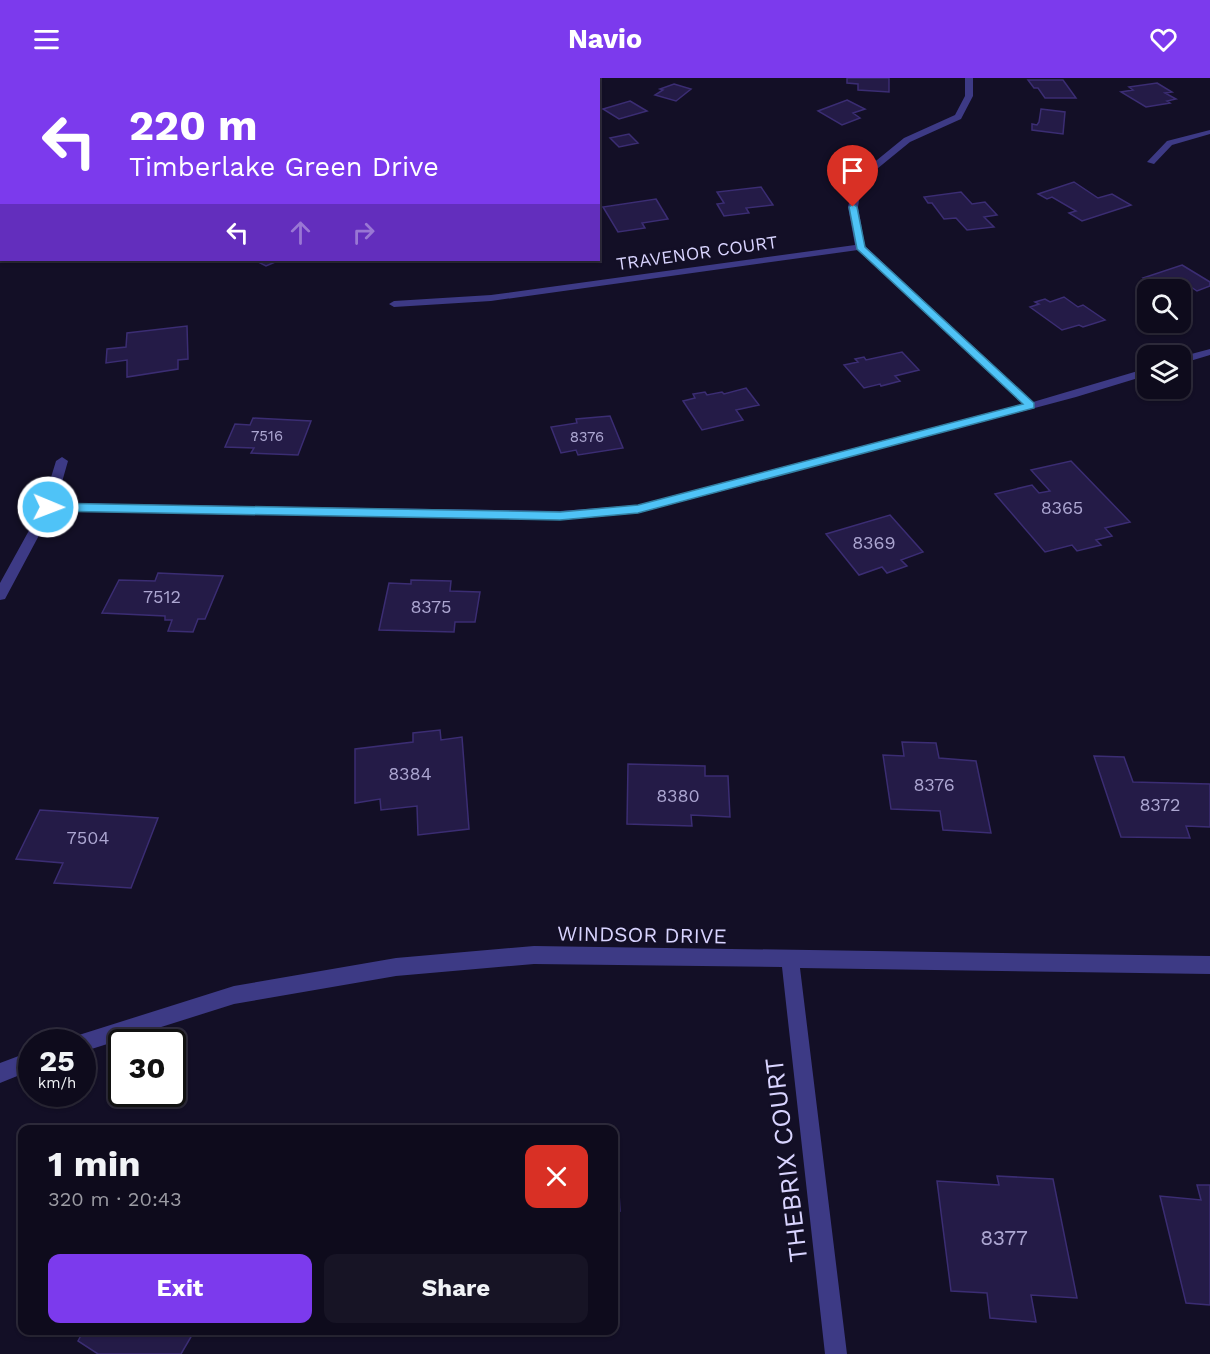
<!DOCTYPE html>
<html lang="en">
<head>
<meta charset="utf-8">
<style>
	:root { --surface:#0e0b1c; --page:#171425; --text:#f1f3f6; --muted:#9b9ba3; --line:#2e2b3b; --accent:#7c3aed }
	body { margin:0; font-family:"Work Sans",sans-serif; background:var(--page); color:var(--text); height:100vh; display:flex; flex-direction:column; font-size:22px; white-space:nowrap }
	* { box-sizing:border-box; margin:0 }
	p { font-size:20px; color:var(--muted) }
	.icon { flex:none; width:33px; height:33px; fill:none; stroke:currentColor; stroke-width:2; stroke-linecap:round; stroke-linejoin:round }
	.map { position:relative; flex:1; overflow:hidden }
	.drawer { position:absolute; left:18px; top:1047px; width:600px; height:210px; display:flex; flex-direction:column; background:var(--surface); border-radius:12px; box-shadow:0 2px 4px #0004,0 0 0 2px var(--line) }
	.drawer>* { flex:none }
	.guide { position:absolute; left:0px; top:0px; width:600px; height:183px; box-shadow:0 2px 4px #0004,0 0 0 2px var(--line); background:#7c3aed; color:#fff; overflow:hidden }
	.fabs { position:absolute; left:1137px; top:201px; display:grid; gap:12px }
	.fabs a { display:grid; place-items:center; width:54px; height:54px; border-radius:12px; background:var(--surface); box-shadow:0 2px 4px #0004,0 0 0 2px var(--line); font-size:30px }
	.speed { position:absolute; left:18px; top:951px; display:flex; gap:12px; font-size:30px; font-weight:700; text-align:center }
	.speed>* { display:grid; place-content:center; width:78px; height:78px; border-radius:50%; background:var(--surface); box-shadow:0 2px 4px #0004,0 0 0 2px var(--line); line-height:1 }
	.speed small { font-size:15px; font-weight:400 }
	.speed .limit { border:3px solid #111; border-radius:9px; background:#fff; color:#111 }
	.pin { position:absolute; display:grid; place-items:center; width:51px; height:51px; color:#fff; margin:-62px -26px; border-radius:50% 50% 50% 0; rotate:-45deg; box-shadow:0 0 6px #0007 }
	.pin .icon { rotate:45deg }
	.me { position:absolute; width:66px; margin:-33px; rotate:91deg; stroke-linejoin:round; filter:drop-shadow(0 0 4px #0008) }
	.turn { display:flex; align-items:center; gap:21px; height:126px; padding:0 30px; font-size:27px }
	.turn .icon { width:78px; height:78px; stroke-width:2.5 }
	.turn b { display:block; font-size:42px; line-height:51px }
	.lanes { display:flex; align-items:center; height:57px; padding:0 30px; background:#0003; justify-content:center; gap:30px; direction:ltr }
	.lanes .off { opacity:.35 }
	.round { display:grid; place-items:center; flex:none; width:63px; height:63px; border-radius:12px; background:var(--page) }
	.summary { display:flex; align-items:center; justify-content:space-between; height:102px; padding:0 30px }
	h1 { font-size:36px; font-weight:700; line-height:45px }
	.action { display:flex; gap:12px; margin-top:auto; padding:12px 30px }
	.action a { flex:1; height:69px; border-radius:12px; background:var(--accent); color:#fff; font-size:24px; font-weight:700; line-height:69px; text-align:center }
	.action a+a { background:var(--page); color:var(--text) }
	header { display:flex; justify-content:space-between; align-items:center; height:78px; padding:0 30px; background:var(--accent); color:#fff; font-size:27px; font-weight:700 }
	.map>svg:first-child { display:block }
	.building { fill:#241b47; stroke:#3b2d73; stroke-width:1.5 }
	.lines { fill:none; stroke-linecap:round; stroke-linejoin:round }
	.minor { fill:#3d3a85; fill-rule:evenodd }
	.route { fill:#4fc3f7; stroke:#337fa1; stroke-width:1.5 }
	.labels { text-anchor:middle; stroke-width:4.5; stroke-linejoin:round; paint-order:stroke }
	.far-number-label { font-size:15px; fill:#aca6d1 }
	.far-street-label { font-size:18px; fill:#d9d4ff; stroke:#130f26 }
	.number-label { font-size:18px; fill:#aca6d1 }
	.street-label { font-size:21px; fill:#d9d4ff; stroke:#130f26 }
	.near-number-label { font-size:21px; fill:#aca6d1 }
	.near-street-label { font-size:26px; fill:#d9d4ff; stroke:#130f26 }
</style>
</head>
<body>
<header><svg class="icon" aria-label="menu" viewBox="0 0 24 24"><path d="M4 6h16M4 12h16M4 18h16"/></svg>Navio<svg class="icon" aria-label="heart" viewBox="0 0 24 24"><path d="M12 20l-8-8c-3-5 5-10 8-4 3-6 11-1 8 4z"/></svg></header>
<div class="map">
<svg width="1210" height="1276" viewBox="0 0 1210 1276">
	<rect width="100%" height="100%" fill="#130f26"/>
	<!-- building -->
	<path class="building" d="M 847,0 L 889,0 L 889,14 L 858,12 L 858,6 L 847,5 Z
		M 1028,2 L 1063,2 L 1076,20 L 1045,20 L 1038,10 L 1034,10 Z
		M 1157,5 L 1172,14 L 1165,15 L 1176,21 L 1167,23 L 1170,25 L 1146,29 L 1121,14 L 1133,12 L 1129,9 Z
		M 674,6 L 691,11 L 676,23 L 655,17 L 663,12 L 660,11 Z
		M 847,22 L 865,31 L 853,35 L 860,40 L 842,47 L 818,33 Z
		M 630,23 L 647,33 L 619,41 L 603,31 Z
		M 1041,31 L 1065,34 L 1063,56 L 1032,52 L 1032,46 L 1037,47 L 1039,44 Z
		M 629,56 L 638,65 L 619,69 L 610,60 Z
		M 1074,104 L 1098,120 L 1112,116 L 1131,127 L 1082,143 L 1069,135 L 1076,133 L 1052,119 L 1047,121 L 1038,116 Z
		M 761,109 L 773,127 L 746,130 L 749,135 L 724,138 L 717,126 L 724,125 L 717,114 Z
		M 961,114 L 972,126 L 985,124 L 997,137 L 984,139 L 994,149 L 967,152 L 956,140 L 944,141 L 932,125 L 928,125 L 924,119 Z
		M 656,121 L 668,141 L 642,145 L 645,150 L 618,154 L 603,129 Z
		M 254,182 L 280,182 L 266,188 Z
		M 1182,187 L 1210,204 L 1210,208 L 1197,213 L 1191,209 L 1180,213 L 1161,212 L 1143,200 Z
		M 1064,219 L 1078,229 L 1083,227 L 1105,242 L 1083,249 L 1079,247 L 1062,252 L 1030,229 L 1039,226 L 1035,224 L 1045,221 L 1050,224 Z
		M 187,248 L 188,281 L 178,282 L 178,291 L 127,299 L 127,282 L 106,285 L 107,271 L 126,269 L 127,255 Z
		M 902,274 L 919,292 L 895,298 L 900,303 L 881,308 L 880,306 L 864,310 L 844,287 L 858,284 L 855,281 L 864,279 L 866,282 Z
		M 746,310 L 759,327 L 736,332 L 743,342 L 702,352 L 683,323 L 695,320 L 693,316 L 705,314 L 707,317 L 722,314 L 724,316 Z
		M 610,338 L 623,370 L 578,377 L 576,372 L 561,375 L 551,349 L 577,345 L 576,341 Z
		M 253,340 L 311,343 L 298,377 L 251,375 L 254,370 L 225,369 L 235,346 L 250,347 Z
		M 1071,383 L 1130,444 L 1105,450 L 1112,458 L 1096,462 L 1101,467 L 1077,473 L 1072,467 L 1045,474 L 995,416 L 1032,407 L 1039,415 L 1050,413 L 1031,392 Z
		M 890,437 L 923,474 L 901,482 L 907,488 L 887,495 L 882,489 L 859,497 L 826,456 Z
		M 158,495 L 223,498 L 205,541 L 198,541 L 193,554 L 168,553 L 172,542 L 165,542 L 165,538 L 102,535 L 119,502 L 155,503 Z
		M 411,502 L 451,503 L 450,513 L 480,514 L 475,544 L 455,544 L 454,554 L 379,552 L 389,505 L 411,506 Z
		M 440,652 L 441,662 L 462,659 L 469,751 L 418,757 L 417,728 L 381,732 L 380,721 L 355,725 L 355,671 L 413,664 L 413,655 Z
		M 902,664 L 936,665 L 939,680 L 976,683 L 991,755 L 943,752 L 940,733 L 891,731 L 883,677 L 904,678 Z
		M 1094,678 L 1124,679 L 1133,704 L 1210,706 L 1210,749 L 1186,748 L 1190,760 L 1121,759 Z
		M 628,686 L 705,688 L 705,698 L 728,698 L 730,739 L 691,737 L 692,748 L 627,746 Z
		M 40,732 L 158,740 L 131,810 L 54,805 L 63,785 L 16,781 Z
		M 614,1058 L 616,1058 L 620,1133 L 614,1134 Z
		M 997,1098 L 1053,1101 L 1077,1220 L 1031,1217 L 1036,1244 L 990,1240 L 987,1215 L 951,1213 L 937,1103 L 999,1107 Z
		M 1197,1107 L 1210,1107 L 1210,1227 L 1186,1225 L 1160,1118 L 1201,1122 Z
		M 84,1252 L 195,1252 L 181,1276 L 98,1276 L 78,1263 Z"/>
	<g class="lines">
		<!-- minor -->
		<path class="minor" d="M 505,0 L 520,0 L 503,2 Z
			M 965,0 L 973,0 L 973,18 L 961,41 L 910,64 L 872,95 L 861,109 L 858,129 L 865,168 L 1033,324 L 1148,290 L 1148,297 L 1076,319 L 638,435 L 560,441 L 52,433 L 5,521 L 0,522 L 0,505 L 42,429 L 56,383 L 62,379 L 68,383 L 56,425 L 560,433 L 638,427 L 1023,326 L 858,172 L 491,223 L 394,229 L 389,226 L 394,223 L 491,217 L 855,167 L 848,129 L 853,109 L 866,91 L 904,60 L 955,37 L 965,18 Z
			M 1210,52 L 1210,56 L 1172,67 L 1154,86 L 1147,84 L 1167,63 Z
			M 1210,271 L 1210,277 L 1180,286 L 1180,279 Z
			M 534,868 L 1210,878 L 1210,896 L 800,890 L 847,1276 L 825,1276 L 782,889 L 534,886 L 396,898 L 234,926 L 82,974 L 82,964 L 73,964 L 75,958 L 82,956 L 234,908 L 396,880 Z
			M 32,973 L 32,992 L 0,1005 L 0,985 Z"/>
	</g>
	<!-- route -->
	<path class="route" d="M 853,126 L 857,129 L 865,169 L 1034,325 L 1034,330 L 638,435 L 560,442 L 48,433 L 42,429 L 48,425 L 560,434 L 638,427 L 1023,326 L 857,171 L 849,129 Z"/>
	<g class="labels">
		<!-- far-number labels -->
		<g class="far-number-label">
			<text x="267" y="363">7516</text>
			<text x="587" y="364">8376</text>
		</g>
		<!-- far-street labels -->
		<g class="far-street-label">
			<text transform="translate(697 175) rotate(-8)" y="6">TRAVENOR COURT</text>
		</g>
		<!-- number labels -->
		<g class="number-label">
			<text x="1062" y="436">8365</text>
			<text x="874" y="471">8369</text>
			<text x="162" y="525">7512</text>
			<text x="431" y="535">8375</text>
			<text x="410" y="702">8384</text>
			<text x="934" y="713">8376</text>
			<text x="678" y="724">8380</text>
			<text x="1160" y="733">8372</text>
			<text x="88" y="766">7504</text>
		</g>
		<!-- street labels -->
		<g class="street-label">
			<text transform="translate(642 857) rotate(1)" y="7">WINDSOR DRIVE</text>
		</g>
		<!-- near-number labels -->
		<g class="near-number-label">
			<text x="1004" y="1167">8377</text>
		</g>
		<!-- near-street labels -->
		<g class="near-street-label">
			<text transform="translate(786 1082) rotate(-97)" y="9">THEBRIX COURT</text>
		</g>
	</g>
</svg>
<div class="fabs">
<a><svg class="icon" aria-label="search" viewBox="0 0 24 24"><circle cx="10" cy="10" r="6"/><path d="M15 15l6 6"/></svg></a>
<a><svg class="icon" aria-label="layers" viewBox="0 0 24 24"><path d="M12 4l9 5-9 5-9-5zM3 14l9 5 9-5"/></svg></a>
</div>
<div class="speed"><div>25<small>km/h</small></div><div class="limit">30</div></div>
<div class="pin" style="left:853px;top:129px;background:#d93025"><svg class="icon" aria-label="arrive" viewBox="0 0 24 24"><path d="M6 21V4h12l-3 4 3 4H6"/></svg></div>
<svg class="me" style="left:48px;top:429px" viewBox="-20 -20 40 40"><circle r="17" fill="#4fc3f7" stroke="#fff" stroke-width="3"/><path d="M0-11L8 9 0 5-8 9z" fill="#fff"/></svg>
<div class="guide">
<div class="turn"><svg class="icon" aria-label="left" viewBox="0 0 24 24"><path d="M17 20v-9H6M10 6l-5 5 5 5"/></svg><div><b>220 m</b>Timberlake Green Drive</div></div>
<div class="lanes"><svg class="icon" aria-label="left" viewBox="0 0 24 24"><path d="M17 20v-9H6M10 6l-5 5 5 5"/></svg><svg class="icon off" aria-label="ahead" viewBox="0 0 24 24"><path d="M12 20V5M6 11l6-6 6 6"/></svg><svg class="icon off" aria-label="right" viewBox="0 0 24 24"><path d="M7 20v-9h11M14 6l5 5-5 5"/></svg></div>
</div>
<section class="drawer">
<div class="summary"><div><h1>1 min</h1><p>320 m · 20:43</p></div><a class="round" style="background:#d93025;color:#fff"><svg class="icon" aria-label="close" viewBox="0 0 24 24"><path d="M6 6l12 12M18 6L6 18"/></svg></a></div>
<div class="action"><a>Exit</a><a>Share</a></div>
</section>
</div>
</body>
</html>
